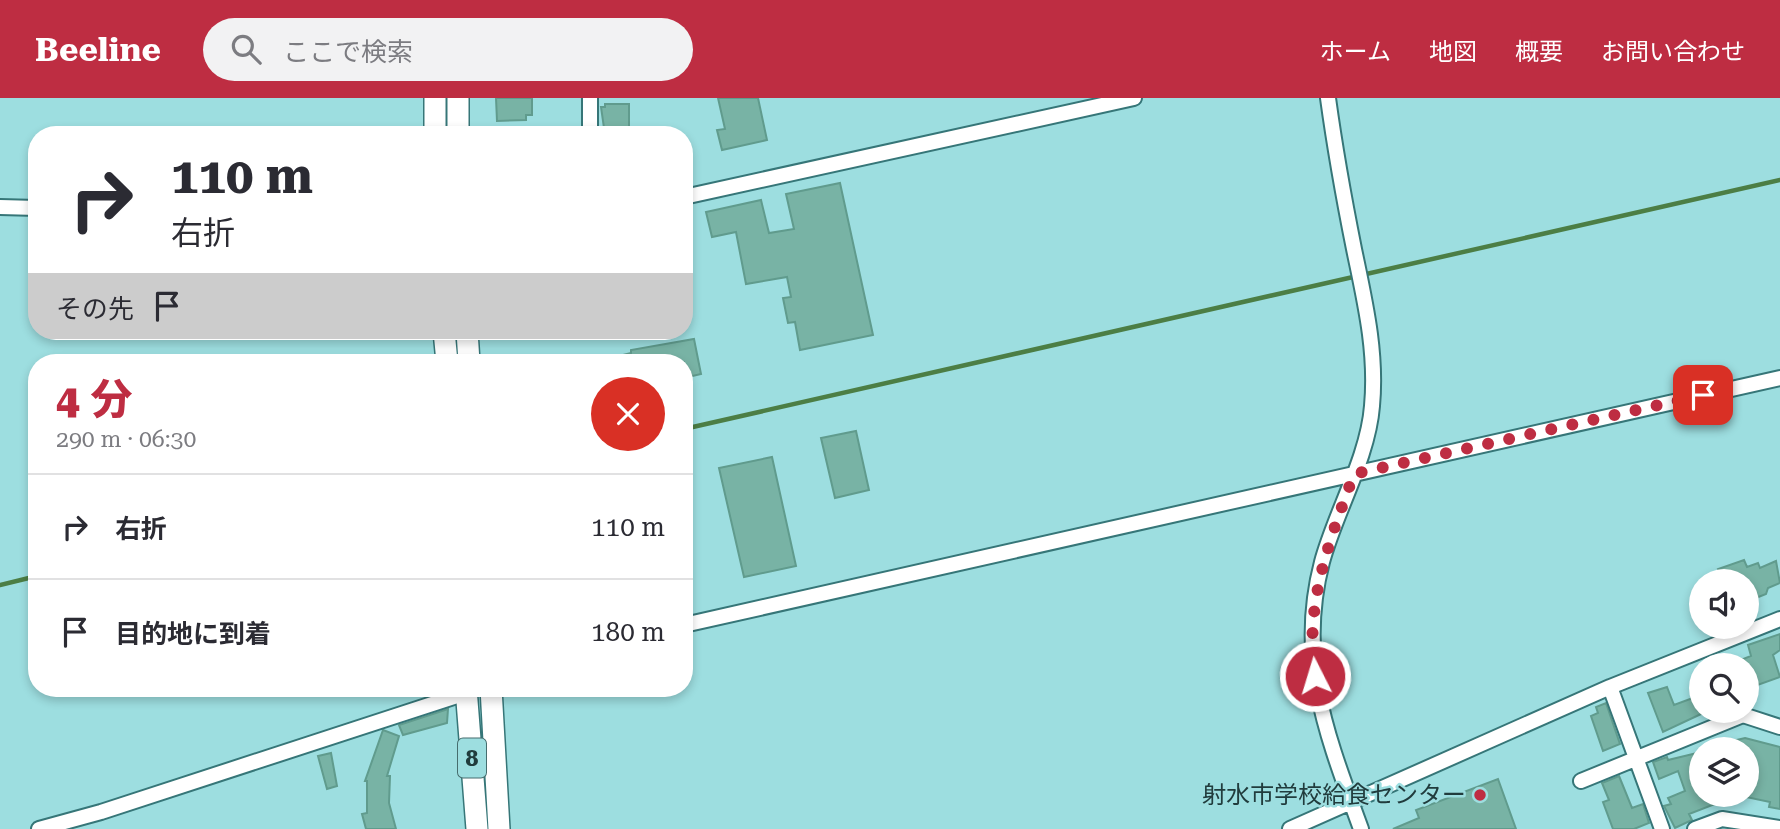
<!DOCTYPE html>
<html lang="ja">
<head>
<meta charset="utf-8">
<style>
	:root { --surface:#fff; --page:#f2f2f3; --text:#2b2b33; --muted:#7c7c81; --line:#e1e1e2; --accent:#be2d42 }
	body { margin:0; font-family:"Roboto Serif","Noto Sans JP",serif; background:var(--page); color:var(--text); height:100vh; display:flex; flex-direction:column; font-size:26px; white-space:nowrap }
	* { box-sizing:border-box; margin:0 }
	p { font-size:23px; color:var(--muted) }
	.icon { flex:none; width:38px; height:38px; fill:none; stroke:currentColor; stroke-width:2; stroke-linecap:round; stroke-linejoin:round }
	.map { position:relative; flex:1; overflow:hidden }
	.sheet { position:absolute; left:28px; top:256px; width:665px; height:343px; display:flex; flex-direction:column; background:var(--surface); border-radius:28px; box-shadow:0 4px 10px #0003 }
	.sheet>* { flex:none }
	.banner { position:absolute; left:28px; top:28px; width:665px; height:214px; border-radius:28px; box-shadow:0 4px 10px #0003; background:#fff; color:var(--text); overflow:hidden }
	.buttons { position:absolute; left:1689px; top:471px; display:grid; gap:14px }
	.buttons a { display:grid; place-items:center; width:70px; height:70px; border-radius:50%; background:var(--surface); box-shadow:0 4px 10px #0003; font-size:35px }
	.pin { position:absolute; display:grid; place-items:center; width:60px; height:60px; color:#fff; margin:-30px; border-radius:14px; box-shadow:0 4px 10px #0006 }
	.me { position:absolute; width:77px; margin:-38px; rotate:355deg; stroke-linejoin:round; filter:drop-shadow(0 0 5px #0008) }
	.turn { display:flex; align-items:center; gap:24px; height:147px; padding:0 28px; font-size:32px }
	.turn .icon { width:91px; height:91px; stroke-width:2.5 }
	.turn b { display:block; font-size:49px; line-height:60px }
	.then { display:flex; align-items:center; height:66px; padding:0 28px; background:#0003; gap:14px; font-size:26px }
	.round { display:grid; place-items:center; flex:none; width:74px; height:74px; border-radius:37px; background:var(--page) }
	.headline { display:flex; align-items:center; justify-content:space-between; height:119px; padding:0 28px }
	h1 { font-size:42px; font-weight:800; line-height:52px; color:var(--accent) }
	ul { padding:0; list-style:none }
	li { display:flex; align-items:center; gap:21px; height:105px; padding:0 28px; border-top:2px solid var(--line) }
	li div { flex:1 }
	li b { display:block; font-size:26px }
	li em { font-style:normal }
	header { display:flex; align-items:center; gap:42px; box-sizing:border-box; height:98px; padding:0 35px; background:var(--accent); color:#fff }
	header strong { font-size:33px }
	nav { display:flex; gap:38px; margin-inline-start:auto; font-size:24px }
	.search { width:490px; height:63px; background:var(--page); display:flex; align-items:center; gap:18px; box-sizing:border-box; padding:0 24px; border-radius:38px; color:var(--muted); font-size:26px }
	.map>svg:first-child { display:block }
	.lines { fill:none; stroke-linecap:round; stroke-linejoin:round }
	.stream { stroke:#4c7e45; stroke-width:4.5 }
	.building { fill:#78b3a5; stroke:#609b8d; stroke-width:2 }
	.minor-casing { stroke:#367678; stroke-width:18 }
	.highway-casing { stroke:#367678; stroke-width:24 }
	.minor { stroke:#fff; stroke-width:14 }
	.highway { stroke:#fff; stroke-width:21 }
	.route { stroke:#be2d42; stroke-width:12; stroke-dasharray:0 21.6 }
	.poi-dot { fill:#be2d42; stroke:#9ddee0; stroke-width:2.5 }
	.labels { text-anchor:middle; stroke-width:5; stroke-linejoin:round; paint-order:stroke }
	.shield { fill:#9ddee0; stroke:#466d6e; stroke-width:2 }
	.shield-label { font-size:23px; font-weight:bold; fill:#213c3d }
	.poi-label { font-size:24px; fill:#213c3d; stroke:#9ddee0; text-anchor:end }
</style>
</head>
<body>
<header>
<strong>Beeline</strong>
<div class="search"><svg class="icon" aria-label="search" viewBox="0 0 24 24"><circle cx="10" cy="10" r="6"/><path d="M15 15l6 6"/></svg>ここで検索</div>
<nav><a>ホーム</a><a>地図</a><a>概要</a><a>お問い合わせ</a></nav>
</header>
<div class="map">
<svg width="1780" height="731" viewBox="0 0 1780 731">
	<rect width="100%" height="100%" fill="#9ddee0"/>
	<g class="lines">
		<!-- stream -->
		<path class="stream" d="M 684,331 L 1780,82
			M 0,487 L 37,478"/>
	</g>
	<!-- building -->
	<path class="building" d="M 496,0 L 532,0 L 532,17 L 526,17 L 526,22 L 497,23 Z
		M 718,0 L 758,0 L 767,42 L 722,52 L 717,32 L 725,31 Z
		M 605,6 L 629,6 L 629,37 L 605,37 L 601,9 L 605,9 Z
		M 840,85 L 873,237 L 800,252 L 795,224 L 788,225 L 783,200 L 791,199 L 787,179 L 746,186 L 736,134 L 712,139 L 706,114 L 761,102 L 769,135 L 794,131 L 786,96 Z
		M 694,241 L 701,276 L 684,280 L 684,264 L 611,264 L 611,260 L 631,255 L 631,252 Z
		M 856,333 L 869,392 L 835,400 L 821,340 Z
		M 772,359 L 796,468 L 744,479 L 719,370 Z
		M 1744,462 L 1747,469 L 1758,465 L 1760,470 L 1776,463 L 1780,485 L 1768,490 L 1766,496 L 1746,504 L 1746,483 L 1738,483 L 1737,480 L 1723,483 L 1718,471 Z
		M 1780,536 L 1780,552 L 1773,557 L 1780,579 L 1752,589 L 1743,561 L 1751,558 L 1748,547 Z
		M 1667,589 L 1674,607 L 1701,597 L 1701,616 L 1663,634 L 1648,595 Z
		M 1606,605 L 1620,646 L 1603,653 L 1591,618 L 1598,615 L 1596,609 Z
		M 448,611 L 447,625 L 403,637 L 399,627 Z
		M 383,632 L 399,638 L 387,678 L 390,678 L 389,705 L 396,731 L 366,731 L 362,716 L 367,715 L 367,683 L 365,683 Z
		M 1745,640 L 1780,649 L 1780,711 L 1769,709 L 1770,704 L 1746,699 L 1746,679 L 1753,657 L 1746,656 L 1746,651 L 1716,651 L 1715,647 Z
		M 1701,654 L 1701,696 L 1738,697 L 1689,716 L 1692,722 L 1675,730 L 1664,708 L 1671,706 L 1668,700 L 1685,693 L 1678,673 L 1659,681 L 1653,664 L 1667,659 L 1668,662 Z
		M 331,655 L 337,688 L 327,691 L 318,658 Z
		M 1619,678 L 1632,710 L 1643,706 L 1649,725 L 1634,731 L 1613,731 L 1603,704 L 1609,702 L 1602,685 Z
		M 1498,681 L 1516,731 L 1393,731 L 1419,720 L 1416,712 Z"/>
	<g class="lines">
		<defs>
			<path id="minor" d="M 1328,0 C 1335,51 1344,101 1354,151 C 1365,204 1377,254 1372,308 C 1368,360 1335,415 1322,464 C 1296,563 1328,640 1361,731
				M 590,37 L 590,0
				M 684,99 L 1134,0
				M 0,109 L 37,110
				M 684,527 L 1780,280
				M 1610,589 L 1662,731
				M 1581,683 L 1743,617 L 1780,629
				M 39,731 L 101,714 L 466,595
				M 1290,731 L 1610,589 L 1780,521
				M 1695,731 L 1722,721 L 1780,730"/>
			<path id="highway" d="M 435,0 L 435,37
				M 458,0 L 458,37
				M 444,233 L 447,264
				M 467,233 L 469,264
				M 466,590 L 477,731
				M 491,590 L 499,731"/>
		</defs>
		<!-- minor casing -->
		<use href="#minor" class="minor-casing"/>
		<!-- highway casing -->
		<use href="#highway" class="highway-casing"/>
		<!-- minor -->
		<use href="#minor" class="minor"/>
		<!-- highway -->
		<use href="#highway" class="highway"/>
	</g>
	<g class="lines">
		<!-- route -->
		<path class="route" d="M 1315,578 C 1304,507 1330,441 1354,376 L 1703,297"/>
	</g>
	<!-- markers -->
	<circle class="poi-dot" cx="1480" cy="697" r="7"/>
	<g class="labels">
		<!-- shield labels -->
		<rect class="shield" x="458" y="640.5" width="28" height="39" rx="5"/>
		<g class="shield-label">
			<text x="472" y="668">8</text>
		</g>
		<!-- poi labels -->
		<g class="poi-label">
			<text x="1466" y="705">射水市学校給食センター</text>
		</g>
	</g>
</svg>
<div class="buttons">
<a><svg class="icon" aria-label="sound" viewBox="0 0 24 24"><path d="M4 9h4l5-4v14l-5-4H4zM17 9q2 3 0 6"/></svg></a>
<a><svg class="icon" aria-label="search" viewBox="0 0 24 24"><circle cx="10" cy="10" r="6"/><path d="M15 15l6 6"/></svg></a>
<a><svg class="icon" aria-label="layers" viewBox="0 0 24 24"><path d="M12 4l9 5-9 5-9-5zM3 14l9 5 9-5"/></svg></a>
</div>
<div class="pin" style="left:1703px;top:297px;background:#d93025"><svg class="icon" aria-label="arrive" viewBox="0 0 24 24"><path d="M6 21V4h12l-3 4 3 4H6"/></svg></div>
<svg class="me" style="left:1315px;top:578px" viewBox="-20 -20 40 40"><circle r="17" fill="#be2d42" stroke="#fff" stroke-width="3"/><path d="M0-11L8 9 0 5-8 9z" fill="#fff"/></svg>
<div class="banner">
<div class="turn"><svg class="icon" aria-label="right" viewBox="0 0 24 24"><path d="M7 20v-9h11M14 6l5 5-5 5"/></svg><div><b>110 m</b>右折</div></div>
<div class="then">その先<svg class="icon" aria-label="arrive" viewBox="0 0 24 24"><path d="M6 21V4h12l-3 4 3 4H6"/></svg></div>
</div>
<section class="sheet">
<div class="headline"><div><h1>4 分</h1><p>290 m · 06:30</p></div><a class="round" style="background:#d93025;color:#fff"><svg class="icon" aria-label="close" viewBox="0 0 24 24"><path d="M6 6l12 12M18 6L6 18"/></svg></a></div>
<ul>
<li><svg class="icon" aria-label="right" viewBox="0 0 24 24"><path d="M7 20v-9h11M14 6l5 5-5 5"/></svg><div><b>右折</b></div><em>110 m</em></li>
<li><svg class="icon" aria-label="arrive" viewBox="0 0 24 24"><path d="M6 21V4h12l-3 4 3 4H6"/></svg><div><b>目的地に到着</b></div><em>180 m</em></li>
</ul>
</section>
</div>
</body>
</html>
